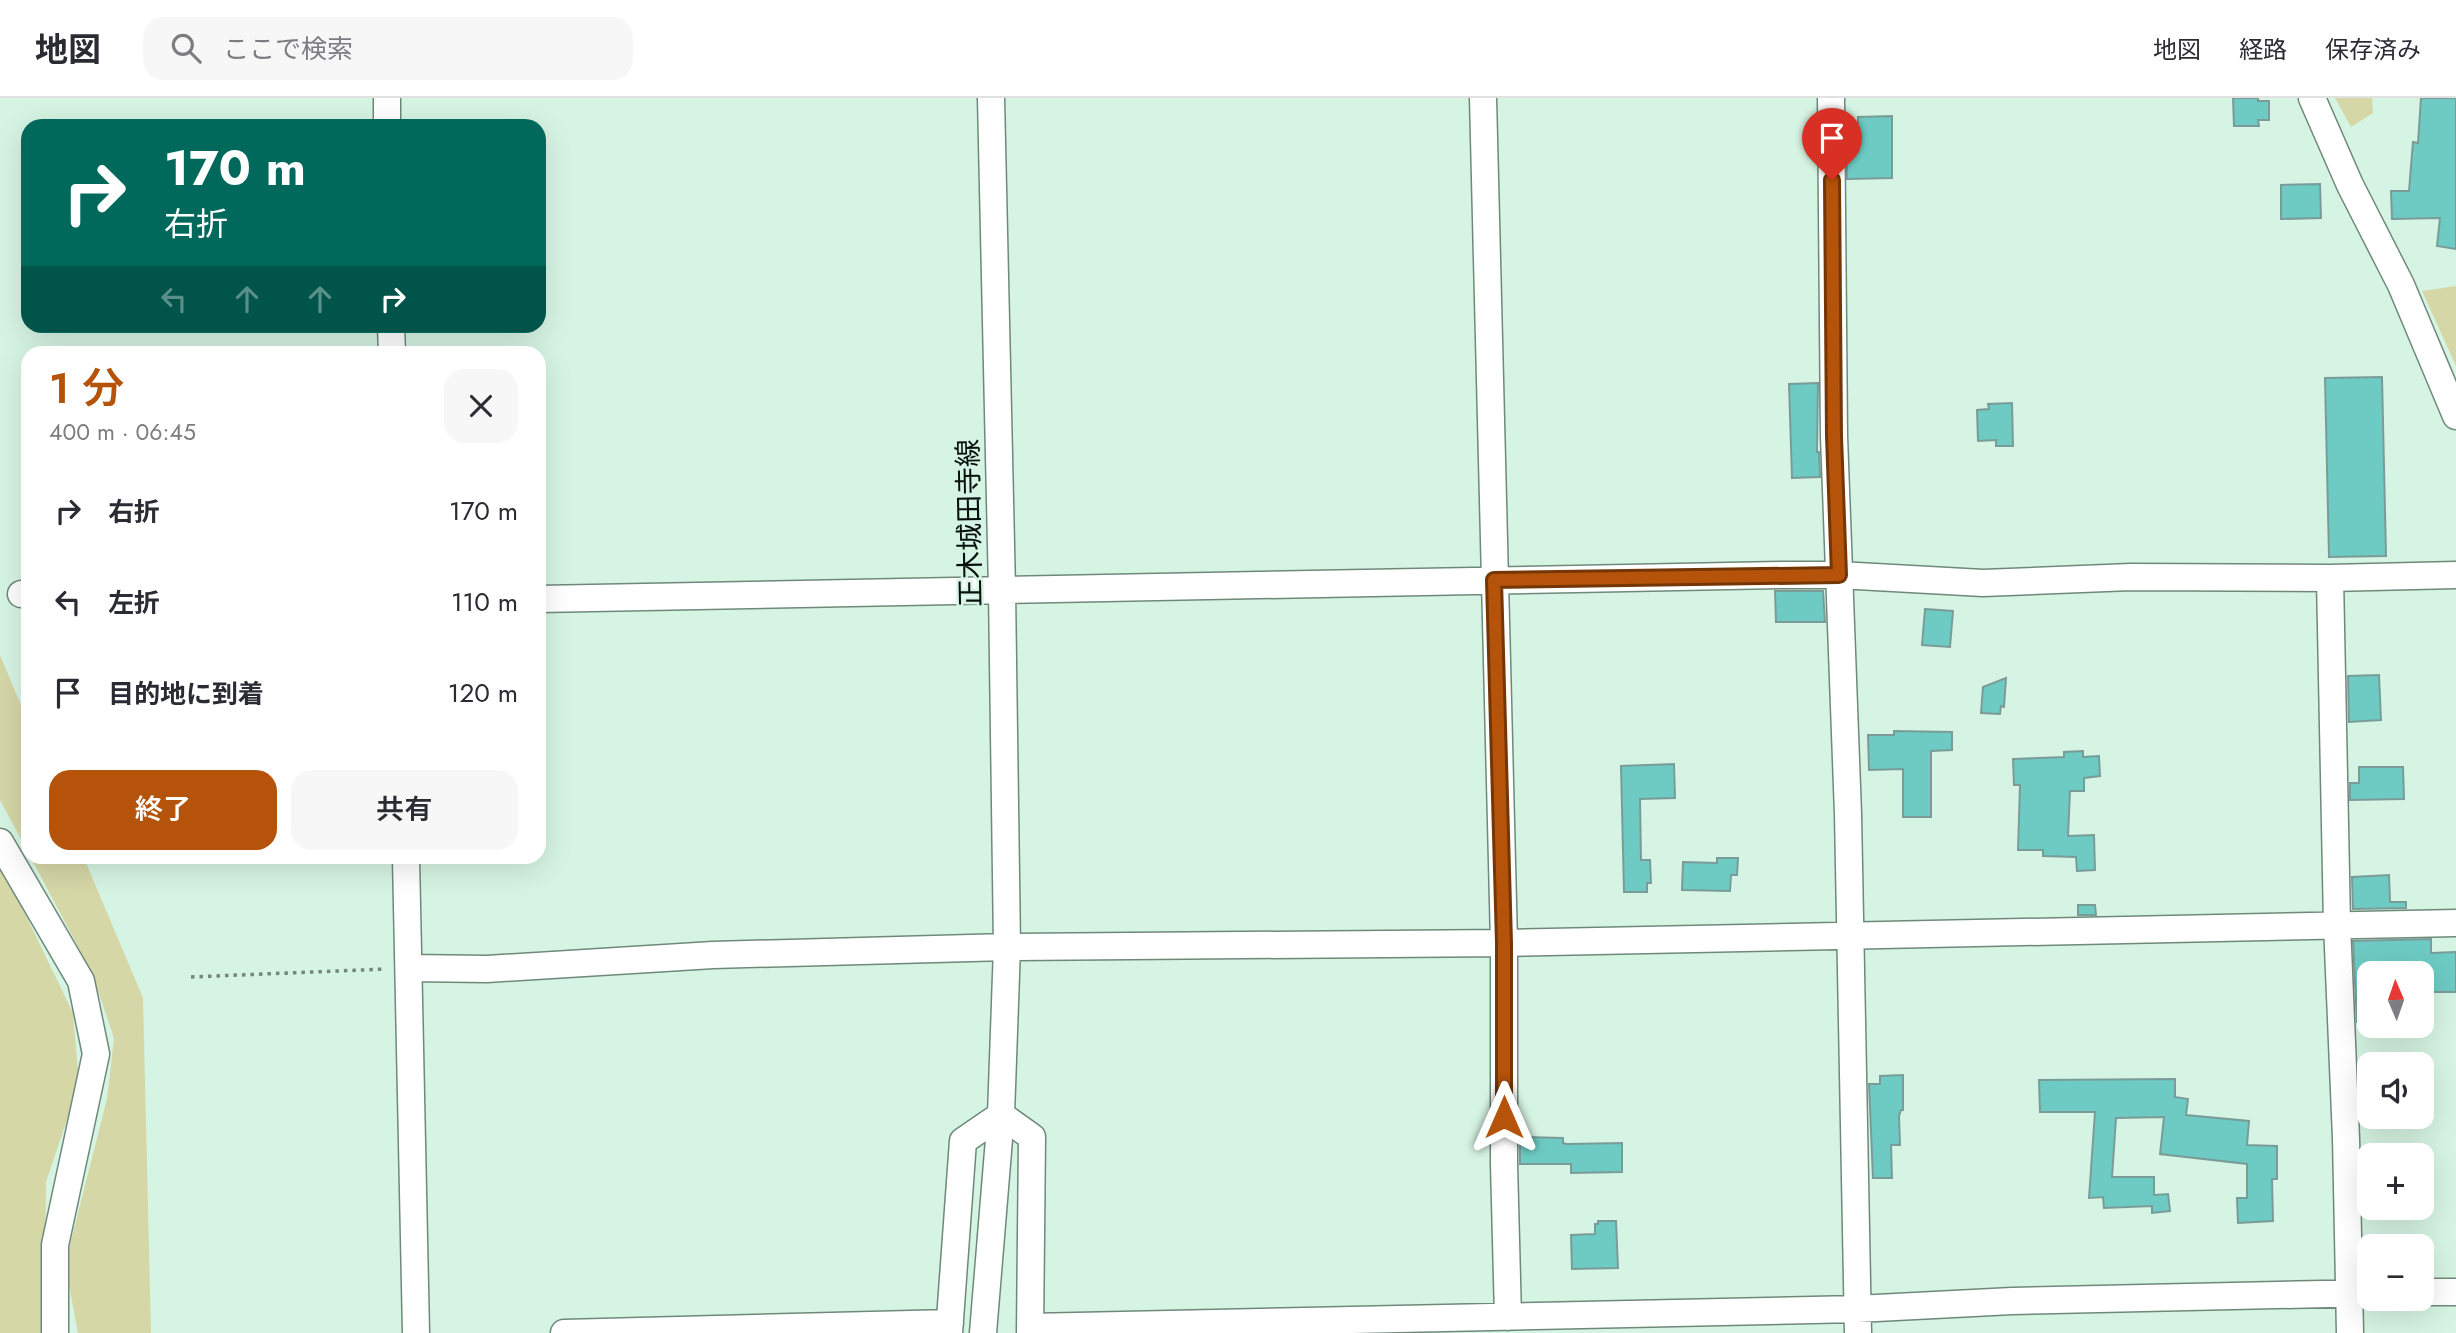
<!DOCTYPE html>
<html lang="ja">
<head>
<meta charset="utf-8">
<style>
	:root { --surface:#fff; --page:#f7f7f7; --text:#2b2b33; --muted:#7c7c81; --line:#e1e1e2; --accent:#b45309 }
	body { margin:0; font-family:Jost,"Noto Sans JP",sans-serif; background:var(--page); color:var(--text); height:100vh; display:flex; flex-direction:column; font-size:26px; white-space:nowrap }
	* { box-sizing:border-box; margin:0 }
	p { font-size:23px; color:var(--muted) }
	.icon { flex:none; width:38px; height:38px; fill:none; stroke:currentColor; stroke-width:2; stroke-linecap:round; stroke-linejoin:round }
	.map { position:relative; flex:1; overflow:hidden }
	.sheet { position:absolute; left:21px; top:248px; width:525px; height:518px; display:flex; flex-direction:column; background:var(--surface); border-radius:21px; box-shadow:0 7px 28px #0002 }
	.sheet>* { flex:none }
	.guide { position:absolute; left:21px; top:21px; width:525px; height:214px; border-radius:21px; box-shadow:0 7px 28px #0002; background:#00695c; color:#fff; overflow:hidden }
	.needle { width:46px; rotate:358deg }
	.controls { position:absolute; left:2357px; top:863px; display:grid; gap:14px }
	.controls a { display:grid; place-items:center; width:77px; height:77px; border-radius:14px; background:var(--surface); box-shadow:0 7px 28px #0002; font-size:35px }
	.pin { position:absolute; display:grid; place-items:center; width:60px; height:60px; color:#fff; margin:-72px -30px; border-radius:50% 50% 50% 0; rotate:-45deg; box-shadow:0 0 7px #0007 }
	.pin .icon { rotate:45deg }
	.me { position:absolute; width:77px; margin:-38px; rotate:0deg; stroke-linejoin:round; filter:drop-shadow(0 0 5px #0008) }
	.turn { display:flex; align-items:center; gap:24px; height:147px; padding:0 28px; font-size:32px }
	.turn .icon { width:91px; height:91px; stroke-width:2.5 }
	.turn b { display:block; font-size:49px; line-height:60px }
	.lanes { display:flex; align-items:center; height:66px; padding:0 28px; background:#0003; justify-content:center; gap:35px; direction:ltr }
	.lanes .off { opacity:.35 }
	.round { display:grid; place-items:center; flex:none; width:74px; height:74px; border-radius:21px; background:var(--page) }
	.head { display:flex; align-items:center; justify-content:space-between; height:119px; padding:0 28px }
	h1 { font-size:42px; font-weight:600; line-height:52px; color:var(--accent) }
	.button { display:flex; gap:14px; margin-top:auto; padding:14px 28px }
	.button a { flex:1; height:80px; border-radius:21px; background:var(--accent); color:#fff; font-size:28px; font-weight:600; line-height:80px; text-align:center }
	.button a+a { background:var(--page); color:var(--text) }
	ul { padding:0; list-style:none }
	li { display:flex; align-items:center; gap:21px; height:91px; padding:0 28px }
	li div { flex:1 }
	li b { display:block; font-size:26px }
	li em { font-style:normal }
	header { display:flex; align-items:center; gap:42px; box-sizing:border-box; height:98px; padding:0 35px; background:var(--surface); border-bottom:2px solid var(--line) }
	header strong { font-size:33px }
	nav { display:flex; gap:38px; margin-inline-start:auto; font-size:24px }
	.search { width:490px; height:63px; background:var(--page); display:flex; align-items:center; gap:18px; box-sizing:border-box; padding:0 24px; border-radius:21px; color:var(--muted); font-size:26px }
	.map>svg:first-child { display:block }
	.green { fill:#d5d7a7 }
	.building { fill:#6dcbc3; stroke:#7a9c98; stroke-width:2 }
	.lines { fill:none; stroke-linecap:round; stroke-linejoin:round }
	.minor-casing { stroke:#6e897a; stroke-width:29 }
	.path { stroke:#72867b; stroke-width:3.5; stroke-dasharray:3.5 5; stroke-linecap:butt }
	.minor { stroke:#fff; stroke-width:26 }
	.route-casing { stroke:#753606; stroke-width:18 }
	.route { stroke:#b45309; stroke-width:12 }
	.labels { text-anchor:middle; stroke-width:5; stroke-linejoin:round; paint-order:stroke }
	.street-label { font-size:28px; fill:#060f0a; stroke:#d6f4e3 }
</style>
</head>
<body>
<header>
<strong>地図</strong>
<div class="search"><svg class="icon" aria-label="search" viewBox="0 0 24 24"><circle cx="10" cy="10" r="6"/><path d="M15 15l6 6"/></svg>ここで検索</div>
<nav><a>地図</a><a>経路</a><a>保存済み</a></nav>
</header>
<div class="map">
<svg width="2456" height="1235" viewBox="0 0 2456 1235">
	<rect width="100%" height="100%" fill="#d6f4e3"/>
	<!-- green -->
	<path class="green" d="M 2335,0 L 2372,0 L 2373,15 L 2351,29 Z
		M 2456,188 L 2456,268 L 2422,193 Z
		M 0,557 L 28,624 L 28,754 L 0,702 Z
		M 31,760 L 84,760 L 143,900 L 151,1235 L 78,1235 L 65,1166 L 107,1001 L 114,940 L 92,875 Z
		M 0,764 L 73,915 L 79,986 L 46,1084 L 45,1193 L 49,1235 L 0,1235 Z"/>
	<!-- building -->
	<path class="building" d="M 2233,0 L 2258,0 L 2258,3 L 2269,3 L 2269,22 L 2258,22 L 2259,28 L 2234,28 Z
		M 2421,0 L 2456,0 L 2456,151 L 2437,148 L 2440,120 L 2392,121 L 2391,93 L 2409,93 L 2413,44 L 2418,45 Z
		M 1892,18 L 1892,80 L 1847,81 L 1847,55 L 1858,54 L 1858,19 Z
		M 2320,86 L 2321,120 L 2281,121 L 2281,87 Z
		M 2382,279 L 2386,458 L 2329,459 L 2325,280 Z
		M 1818,285 L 1817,354 L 1819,354 L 1820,379 L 1792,380 L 1789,286 Z
		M 2012,305 L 2013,348 L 1996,348 L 1996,342 L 1978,343 L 1977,312 L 1989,311 L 1988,306 Z
		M 1775,493 L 1823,493 L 1825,524 L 1776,524 Z
		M 1925,511 L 1953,513 L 1950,549 L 1922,547 Z
		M 2379,577 L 2381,622 L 2349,624 L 2348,578 Z
		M 2006,580 L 2004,609 L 2001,608 L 2000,616 L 1981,615 L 1983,589 Z
		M 1894,633 L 1952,634 L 1952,652 L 1931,653 L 1931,719 L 1903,719 L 1903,671 L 1869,672 L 1868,637 L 1894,637 Z
		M 2083,653 L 2083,659 L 2099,658 L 2100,678 L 2084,680 L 2084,693 L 2070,693 L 2068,738 L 2094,737 L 2095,772 L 2077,773 L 2076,759 L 2043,758 L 2043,752 L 2018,752 L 2020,687 L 2014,687 L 2013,661 L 2064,659 L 2064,654 Z
		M 1674,666 L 1675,700 L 1640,701 L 1641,762 L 1650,762 L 1651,785 L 1647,785 L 1647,794 L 1624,794 L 1621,668 Z
		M 2359,669 L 2403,669 L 2404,701 L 2350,702 L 2350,685 L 2359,685 Z
		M 1717,760 L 1738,760 L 1737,777 L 1731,777 L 1730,793 L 1682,792 L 1683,764 L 1717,765 Z
		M 2389,777 L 2390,804 L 2406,804 L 2406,810 L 2353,811 L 2352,779 Z
		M 2078,807 L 2095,807 L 2096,817 L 2078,817 Z
		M 2431,841 L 2431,855 L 2456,854 L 2456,894 L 2430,894 L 2430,887 L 2422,887 L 2422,875 L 2370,875 L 2370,924 L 2357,924 L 2353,843 Z
		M 1903,977 L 1903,1012 L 1901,1012 L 1899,1018 L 1900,1047 L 1891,1047 L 1892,1080 L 1873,1080 L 1869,986 L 1880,986 L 1880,978 Z
		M 2175,981 L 2175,999 L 2188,1001 L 2186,1017 L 2249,1023 L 2247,1047 L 2277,1048 L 2277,1081 L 2272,1081 L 2273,1123 L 2238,1125 L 2237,1100 L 2247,1100 L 2247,1066 L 2160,1056 L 2164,1019 L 2116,1020 L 2112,1079 L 2154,1079 L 2154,1097 L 2168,1096 L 2170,1113 L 2152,1115 L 2152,1108 L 2104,1110 L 2103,1099 L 2089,1100 L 2095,1014 L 2040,1014 L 2039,982 Z
		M 1520,1039 L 1563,1040 L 1563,1045 L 1567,1046 L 1622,1045 L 1622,1074 L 1571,1075 L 1571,1066 L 1520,1066 Z
		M 1598,1123 L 1616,1123 L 1618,1170 L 1572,1171 L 1571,1137 L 1595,1136 L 1595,1126 L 1598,1126 Z"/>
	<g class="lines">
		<defs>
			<path id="minor" d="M 387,0 L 387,28
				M 1483,0 L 1504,845 L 1504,1066 L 1508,1219
				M 1831,0 L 1834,338 L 1848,716 L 1858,1235
				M 2312,0 L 2350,87 L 2401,187 L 2456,318
				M 391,228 L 392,256
				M 2330,480 L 2337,826 L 2346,1040 L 2350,1235
				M 21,496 L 28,495
				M 539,501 L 1781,477 L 1839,477 L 1983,485 L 2131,479 L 2330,480 L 2456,477
				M 0,744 L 81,883 L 96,956 L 55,1147 L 55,1235
				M 406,760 L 416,1235
				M 410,870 L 487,871 L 713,857 L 1007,849 L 1504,845 L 2456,825
				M 2422,1194 L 2456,1194
				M 1030,1229 L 1857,1211 L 2012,1203 L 2370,1195
				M 564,1235 L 950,1225
				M 949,1235 L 963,1043 L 1001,1017 L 1032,1039 L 1030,1235
				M 983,1235 L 1001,1017 L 1007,849 L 1002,492 L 991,0"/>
		</defs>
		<!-- minor casing -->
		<use href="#minor" class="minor-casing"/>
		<!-- path -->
		<path class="path" d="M 191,879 L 386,871"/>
		<!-- minor -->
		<use href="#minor" class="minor"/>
	</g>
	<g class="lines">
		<defs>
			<path id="route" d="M 1504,1019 L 1504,845 L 1494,482 L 1839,477 L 1834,338 L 1832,82"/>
		</defs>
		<!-- route casing -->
		<use href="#route" class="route-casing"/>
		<!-- route -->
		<use href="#route" class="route"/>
	</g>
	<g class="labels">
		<!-- street labels -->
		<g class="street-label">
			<text transform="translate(969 425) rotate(-91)" y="10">正木城田寺線</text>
		</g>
	</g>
</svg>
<div class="controls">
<a><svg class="needle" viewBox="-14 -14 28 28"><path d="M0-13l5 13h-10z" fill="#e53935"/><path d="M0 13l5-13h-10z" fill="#7c7c81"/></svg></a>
<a><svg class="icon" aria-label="sound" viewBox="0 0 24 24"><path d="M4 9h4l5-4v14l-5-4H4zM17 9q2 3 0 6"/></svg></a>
<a>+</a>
<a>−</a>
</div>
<div class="pin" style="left:1832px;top:82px;background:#d93025"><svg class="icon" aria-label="arrive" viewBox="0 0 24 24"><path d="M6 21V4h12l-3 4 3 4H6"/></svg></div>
<svg class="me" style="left:1504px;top:1019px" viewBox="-20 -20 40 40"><path d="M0-17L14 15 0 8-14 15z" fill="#b45309" stroke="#fff" stroke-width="4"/></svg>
<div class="guide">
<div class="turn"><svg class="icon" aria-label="right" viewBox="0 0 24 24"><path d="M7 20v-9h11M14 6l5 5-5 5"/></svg><div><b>170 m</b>右折</div></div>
<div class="lanes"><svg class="icon off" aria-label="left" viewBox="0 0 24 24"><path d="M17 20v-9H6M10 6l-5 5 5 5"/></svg><svg class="icon off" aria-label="ahead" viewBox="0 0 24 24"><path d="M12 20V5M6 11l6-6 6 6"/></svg><svg class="icon off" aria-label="ahead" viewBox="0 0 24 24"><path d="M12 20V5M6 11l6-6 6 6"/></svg><svg class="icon" aria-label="right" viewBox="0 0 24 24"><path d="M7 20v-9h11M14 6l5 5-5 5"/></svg></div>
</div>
<section class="sheet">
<div class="head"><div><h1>1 分</h1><p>400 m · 06:45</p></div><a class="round"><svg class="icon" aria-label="close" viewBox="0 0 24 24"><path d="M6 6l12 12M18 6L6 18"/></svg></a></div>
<ul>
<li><svg class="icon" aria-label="right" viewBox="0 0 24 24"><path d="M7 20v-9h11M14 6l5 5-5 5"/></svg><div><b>右折</b></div><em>170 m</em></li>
<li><svg class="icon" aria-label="left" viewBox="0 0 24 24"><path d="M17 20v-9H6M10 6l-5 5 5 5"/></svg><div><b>左折</b></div><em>110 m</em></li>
<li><svg class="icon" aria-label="arrive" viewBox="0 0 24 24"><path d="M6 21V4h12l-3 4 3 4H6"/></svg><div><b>目的地に到着</b></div><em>120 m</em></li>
</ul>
<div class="button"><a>終了</a><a>共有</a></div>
</section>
</div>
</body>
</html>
